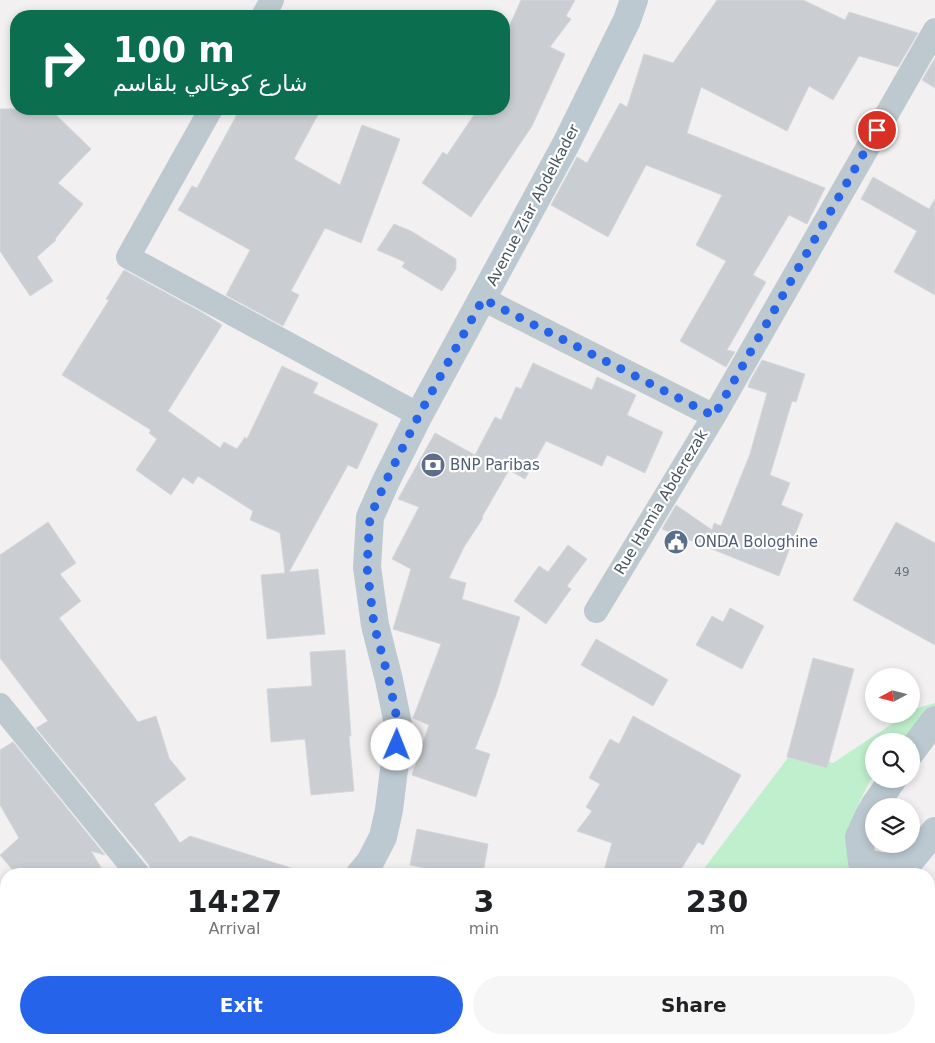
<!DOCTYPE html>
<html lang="en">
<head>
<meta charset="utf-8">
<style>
	:root { --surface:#fff; --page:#f6f6f6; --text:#202124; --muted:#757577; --accent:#2563eb }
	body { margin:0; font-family:"DejaVu Sans","Noto Naskh Arabic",sans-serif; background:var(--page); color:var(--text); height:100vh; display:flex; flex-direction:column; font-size:19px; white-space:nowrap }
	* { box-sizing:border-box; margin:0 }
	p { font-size:16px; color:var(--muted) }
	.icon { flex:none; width:28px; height:28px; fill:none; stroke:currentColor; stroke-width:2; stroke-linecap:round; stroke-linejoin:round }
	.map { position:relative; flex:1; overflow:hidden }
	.side { position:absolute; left:0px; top:868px; width:935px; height:176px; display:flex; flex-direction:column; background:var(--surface); border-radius:20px 20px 0 0; box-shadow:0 2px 8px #0003 }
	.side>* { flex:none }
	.hud { position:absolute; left:10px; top:10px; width:500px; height:105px; border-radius:20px; box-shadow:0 2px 8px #0003; background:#0b6e4f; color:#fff; overflow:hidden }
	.needle { width:32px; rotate:263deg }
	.buttons { position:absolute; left:865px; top:668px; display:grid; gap:10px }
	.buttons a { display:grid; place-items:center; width:55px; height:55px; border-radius:50%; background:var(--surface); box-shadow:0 2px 8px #0003; font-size:25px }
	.pin { position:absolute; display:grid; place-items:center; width:42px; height:42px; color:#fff; margin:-21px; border:2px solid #fff; border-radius:50%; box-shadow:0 1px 5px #0007 }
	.me { position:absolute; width:55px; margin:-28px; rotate:1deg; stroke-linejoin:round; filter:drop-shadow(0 0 4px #0008) }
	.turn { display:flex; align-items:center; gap:18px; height:105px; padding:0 20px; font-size:22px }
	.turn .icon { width:65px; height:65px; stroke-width:2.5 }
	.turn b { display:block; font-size:35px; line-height:42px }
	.eta { display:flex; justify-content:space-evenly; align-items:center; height:85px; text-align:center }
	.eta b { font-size:30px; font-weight:700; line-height:35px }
	.button { display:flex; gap:10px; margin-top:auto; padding:10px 20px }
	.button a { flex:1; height:58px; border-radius:30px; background:var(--accent); color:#fff; font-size:20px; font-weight:700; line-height:58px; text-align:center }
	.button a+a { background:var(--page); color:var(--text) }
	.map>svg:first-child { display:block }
	.green { fill:#bfefcc }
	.building { fill:#caced2; stroke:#d4d7db }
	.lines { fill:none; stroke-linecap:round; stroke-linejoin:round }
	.street { stroke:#bec9cf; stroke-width:24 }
	.secondary { stroke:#bcc9d1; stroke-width:28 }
	.route { stroke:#2563eb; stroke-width:9; stroke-dasharray:0 16.2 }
	.labels { text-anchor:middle; stroke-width:4.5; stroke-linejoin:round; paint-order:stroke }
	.number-label { font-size:12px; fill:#68747a }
	.street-label { font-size:15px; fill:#48565d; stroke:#fff }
	.service-label { font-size:15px; fill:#4e5e75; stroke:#fff; text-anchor:start }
</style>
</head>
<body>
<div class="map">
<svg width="935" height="1043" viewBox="0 0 935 1043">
	<rect width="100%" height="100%" fill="#f2f0f0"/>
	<!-- green -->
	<path class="green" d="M 935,703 L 935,707 L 905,741 L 874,741 L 874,777 L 870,781 L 856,809 L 855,874 L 700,874 L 793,751 L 833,763 L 907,714 L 911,714 L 911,711 L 914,709 Z
		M 929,931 L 935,942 L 935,1043 L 699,1043 L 699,1041 L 688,1038 L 929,1038 Z"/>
	<!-- building -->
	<path class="building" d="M 521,0 L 575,0 L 566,16 L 571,19 L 550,47 L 565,54 L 532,126 L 471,217 L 422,183 L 443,152 L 447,155 L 478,109 L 504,109 L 504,38 Z
		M 717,0 L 803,0 L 845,20 L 849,12 L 918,33 L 898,67 L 859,56 L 833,100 L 809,86 L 787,131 L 701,87 L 687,133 L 825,188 L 807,224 L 789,215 L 753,275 L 766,282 L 727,350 L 735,352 L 726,367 L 680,341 L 726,261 L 696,245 L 722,195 L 646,165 L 608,237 L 551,205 L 577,157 L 587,163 L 620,103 L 627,107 L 644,54 L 673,63 Z
		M 935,58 L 935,88 L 922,80 Z
		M 0,109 L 50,109 L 91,149 L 58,183 L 83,204 L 55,239 L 56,240 L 37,257 L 53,281 L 30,296 L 0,251 Z
		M 240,109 L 321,109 L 294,159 L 340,185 L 362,125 L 400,139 L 361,243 L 325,228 L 291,291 L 299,295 L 283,326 L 226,295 L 250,250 L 178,210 L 192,186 L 197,188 Z
		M 873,177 L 929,209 L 935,199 L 935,295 L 894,272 L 917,231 L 861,199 Z
		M 394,224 L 411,231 L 456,259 L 456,269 L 442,291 L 402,267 L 405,262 L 377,250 Z
		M 124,270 L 203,313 L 222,325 L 168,411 L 220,448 L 224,442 L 237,449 L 245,437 L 247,439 L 282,366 L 318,383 L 313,393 L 378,424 L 357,469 L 348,465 L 289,572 L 318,569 L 325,634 L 267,639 L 261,575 L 285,573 L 280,533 L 250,520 L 253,511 L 198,476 L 193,484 L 183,477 L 171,495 L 136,470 L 157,439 L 149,433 L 151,430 L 62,375 L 109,300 L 106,299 Z
		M 762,360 L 805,374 L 796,402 L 792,401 L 770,475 L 790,483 L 781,505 L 803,514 L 779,576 L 662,529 L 676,505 L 712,530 L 714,523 L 721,526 L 750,454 L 767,393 L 748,387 L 750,381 Z
		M 533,363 L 592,390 L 597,377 L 636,395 L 627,415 L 663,432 L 645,473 L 607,455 L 602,466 L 546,441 L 525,479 L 509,470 L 482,517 L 483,518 L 464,547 L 449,578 L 466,583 L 462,599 L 520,617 L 496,695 L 475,749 L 490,754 L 476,797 L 412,775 L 429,725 L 413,718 L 441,644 L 393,629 L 411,569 L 392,559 L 419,507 L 398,499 L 435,433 L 475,455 L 495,417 L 501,420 L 516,387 L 521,389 Z
		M 48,522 L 76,563 L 60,574 L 81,601 L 59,618 L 138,722 L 156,716 L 169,758 L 186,779 L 154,804 L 180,843 L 190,836 L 291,868 L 291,874 L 166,874 L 150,869 L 149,865 L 36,728 L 48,721 L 0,658 L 0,555 Z
		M 896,522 L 935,543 L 935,645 L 853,600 Z
		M 568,545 L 587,559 L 567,586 L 571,589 L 546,624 L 514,601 L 539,566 L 548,572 Z
		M 730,608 L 764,626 L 742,669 L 696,645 L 712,616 L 723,622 Z
		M 596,639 L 668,680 L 653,706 L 581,665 Z
		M 345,650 L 351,736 L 349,736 L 354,791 L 311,795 L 305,739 L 271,742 L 267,689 L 312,686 L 310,652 Z
		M 813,658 L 854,669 L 827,768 L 787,757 Z
		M 633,716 L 741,775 L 703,845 L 698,842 L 678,874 L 603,874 L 612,843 L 577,831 L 592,811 L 586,807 L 600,784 L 589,778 L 610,739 L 619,744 Z
		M 13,742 L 105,855 L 91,851 L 105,874 L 16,874 L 0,855 L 19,838 L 0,805 L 0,750 Z
		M 417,829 L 488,844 L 483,874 L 453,874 L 410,865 Z"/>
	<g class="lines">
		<!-- street -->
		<path class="street" d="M 263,16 L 272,0
			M 211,109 L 128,257 L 419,415
			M 483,299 L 714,416
			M 596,611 L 714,416 L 935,30
			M 0,705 L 138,874
			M 88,1038 L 95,1043
			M 374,1038 L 381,1043"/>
		<!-- secondary -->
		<path class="secondary" d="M 911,752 L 935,720
			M 874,806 L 893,779
			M 874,807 L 870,813 L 859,837 L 862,862 L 884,867 L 910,861 L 935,831
			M 360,874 L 370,862 L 383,837 L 389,810 L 399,729 L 389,680 L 375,625 L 367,567 L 370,517 L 386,481 L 419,415 L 566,144 L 627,20 L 634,0
			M 68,1043 L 71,1038"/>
	</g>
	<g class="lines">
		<!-- route -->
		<path class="route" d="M 397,745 L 399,729 L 389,680 L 374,625 L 367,567 L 370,517 L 386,481 L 419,415 L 483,299 L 714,416 L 877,130"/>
	</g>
	<!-- icons -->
	<defs>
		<symbol id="bank-disc" viewBox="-11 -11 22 22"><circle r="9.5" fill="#5c6f8a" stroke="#fff"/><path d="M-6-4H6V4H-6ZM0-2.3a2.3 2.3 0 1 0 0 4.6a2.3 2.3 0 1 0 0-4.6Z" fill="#fff"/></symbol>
		<symbol id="civic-disc" viewBox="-11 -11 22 22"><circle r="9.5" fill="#5c6f8a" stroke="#fff"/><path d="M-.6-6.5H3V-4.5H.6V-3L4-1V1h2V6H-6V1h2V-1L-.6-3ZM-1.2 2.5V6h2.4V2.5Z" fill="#fff"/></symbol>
	</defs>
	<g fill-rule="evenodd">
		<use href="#bank-disc" x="419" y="451" width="28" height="28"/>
		<use href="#civic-disc" x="662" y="528" width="28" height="28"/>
	</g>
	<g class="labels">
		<!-- number labels -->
		<g class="number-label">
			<text x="902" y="576">49</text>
		</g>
		<!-- street labels -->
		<g class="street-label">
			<text transform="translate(533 205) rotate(-62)" y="5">Avenue Ziar Abdelkader</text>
			<text transform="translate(661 502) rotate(-59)" y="5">Rue Hamia Abderezak</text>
		</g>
		<!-- service labels -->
		<g class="service-label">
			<text x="450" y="470">BNP Paribas</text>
			<text x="694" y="547">ONDA Bologhine</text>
		</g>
	</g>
</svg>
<div class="buttons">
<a><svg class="needle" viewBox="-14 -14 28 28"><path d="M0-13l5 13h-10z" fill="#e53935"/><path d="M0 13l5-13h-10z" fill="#757577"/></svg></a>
<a><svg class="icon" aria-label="search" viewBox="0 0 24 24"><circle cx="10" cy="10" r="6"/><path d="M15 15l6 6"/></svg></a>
<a><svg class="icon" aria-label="layers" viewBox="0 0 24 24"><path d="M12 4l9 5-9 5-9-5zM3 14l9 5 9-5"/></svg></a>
</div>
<div class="pin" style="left:877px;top:130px;background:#d93025"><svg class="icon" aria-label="arrive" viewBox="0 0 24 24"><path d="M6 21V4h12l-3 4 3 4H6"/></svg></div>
<svg class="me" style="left:397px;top:745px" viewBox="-20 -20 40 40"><circle r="19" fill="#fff"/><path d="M0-13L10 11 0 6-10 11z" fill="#2563eb"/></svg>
<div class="hud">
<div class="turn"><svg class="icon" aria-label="right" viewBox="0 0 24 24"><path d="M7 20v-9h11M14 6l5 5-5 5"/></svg><div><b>100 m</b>شارع كوخالي بلقاسم</div></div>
</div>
<section class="side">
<div class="eta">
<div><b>14:27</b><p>Arrival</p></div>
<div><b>3</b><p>min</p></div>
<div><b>230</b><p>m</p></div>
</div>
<div class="button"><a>Exit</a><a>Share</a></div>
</section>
</div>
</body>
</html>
